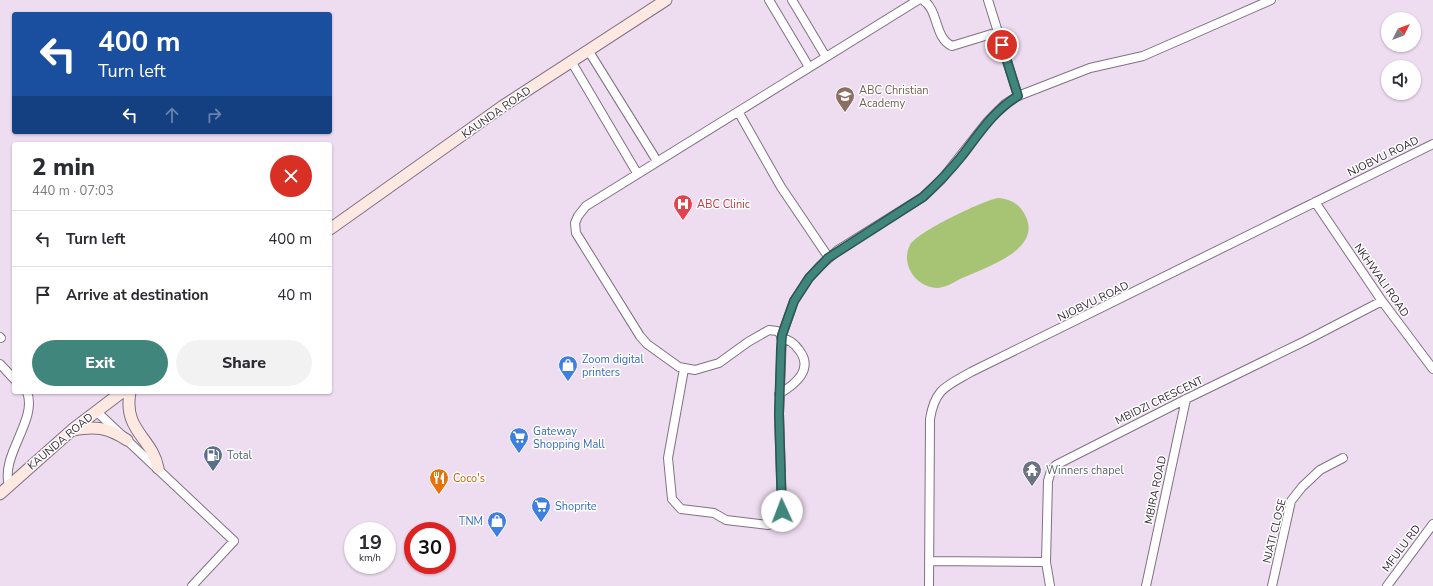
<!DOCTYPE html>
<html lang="en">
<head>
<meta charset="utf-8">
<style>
	:root { --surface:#fff; --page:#f2f2f3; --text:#2b2b33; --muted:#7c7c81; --line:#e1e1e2; --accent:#40867c }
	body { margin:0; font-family:"Nunito Sans",sans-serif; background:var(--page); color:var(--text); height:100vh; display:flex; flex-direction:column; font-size:15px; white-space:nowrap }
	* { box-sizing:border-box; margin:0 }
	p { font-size:13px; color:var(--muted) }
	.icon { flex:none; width:22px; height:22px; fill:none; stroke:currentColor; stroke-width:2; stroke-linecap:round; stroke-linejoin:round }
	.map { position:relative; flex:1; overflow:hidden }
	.drawer { position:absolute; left:12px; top:142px; width:320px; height:252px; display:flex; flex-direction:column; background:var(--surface); border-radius:4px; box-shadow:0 1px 3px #0004 }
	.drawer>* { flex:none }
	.hud { position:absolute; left:12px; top:12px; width:320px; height:122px; border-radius:4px; box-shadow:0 1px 3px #0004; background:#1a4fa0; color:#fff; overflow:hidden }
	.needle { width:26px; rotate:48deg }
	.tools { position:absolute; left:1381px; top:12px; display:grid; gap:8px }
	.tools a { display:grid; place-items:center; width:40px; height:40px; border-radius:50%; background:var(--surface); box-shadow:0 1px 3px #0004; font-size:20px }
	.speed { position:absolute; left:344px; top:522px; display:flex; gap:8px; font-size:20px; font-weight:700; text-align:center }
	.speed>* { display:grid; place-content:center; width:52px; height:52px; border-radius:50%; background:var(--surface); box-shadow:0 1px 3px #0004; line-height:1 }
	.speed small { font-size:10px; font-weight:400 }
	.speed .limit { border:6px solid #d22; background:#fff; color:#111 }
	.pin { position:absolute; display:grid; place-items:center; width:34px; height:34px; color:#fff; margin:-17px; border:2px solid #fff; border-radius:50%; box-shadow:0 1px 4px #0007 }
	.me { position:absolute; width:44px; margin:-22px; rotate:358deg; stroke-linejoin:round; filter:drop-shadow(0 0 3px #0008) }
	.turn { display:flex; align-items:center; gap:14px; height:84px; padding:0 20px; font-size:18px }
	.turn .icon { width:52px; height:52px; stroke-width:2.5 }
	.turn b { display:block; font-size:28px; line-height:34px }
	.lanes { display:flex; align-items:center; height:38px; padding:0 20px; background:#0003; justify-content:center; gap:20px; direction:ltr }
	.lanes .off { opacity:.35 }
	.round { display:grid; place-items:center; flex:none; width:42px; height:42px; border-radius:21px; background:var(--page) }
	.summary { display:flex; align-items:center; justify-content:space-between; height:68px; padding:0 20px }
	h1 { font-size:24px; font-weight:800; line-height:30px }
	.button { display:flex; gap:8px; margin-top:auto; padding:8px 20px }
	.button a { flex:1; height:46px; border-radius:24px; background:var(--accent); color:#fff; font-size:16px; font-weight:800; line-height:46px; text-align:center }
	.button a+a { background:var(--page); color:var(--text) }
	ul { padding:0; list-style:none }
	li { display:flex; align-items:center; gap:12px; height:56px; padding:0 20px; border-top:1px solid var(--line) }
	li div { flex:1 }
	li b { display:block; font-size:15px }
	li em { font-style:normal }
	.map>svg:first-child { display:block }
	.green { fill:#a7c475 }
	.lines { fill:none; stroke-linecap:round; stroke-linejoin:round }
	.street-casing { stroke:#817183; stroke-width:10 }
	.secondary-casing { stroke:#817183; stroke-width:13 }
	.street { stroke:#fff; stroke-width:8 }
	.secondary { stroke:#fde8e2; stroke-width:11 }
	.route-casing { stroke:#2a5751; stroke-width:10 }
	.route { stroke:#40867c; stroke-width:7 }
	.labels { text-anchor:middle; stroke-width:3; stroke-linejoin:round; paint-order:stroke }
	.education-label { font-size:11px; fill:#785e54; stroke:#fff; text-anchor:start }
	.street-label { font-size:11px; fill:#332c34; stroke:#fff }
	.health-label { font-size:11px; fill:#be3a42; stroke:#fff; text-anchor:start }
	.shop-label { font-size:11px; fill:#366cbe; stroke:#fff; text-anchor:start }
	.service-label { font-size:11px; fill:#4e5e75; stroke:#fff; text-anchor:start }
	.worship-label { font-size:11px; fill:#5b616d; stroke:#fff; text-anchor:start }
	.food-label { font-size:11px; fill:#c56008; stroke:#fff; text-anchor:start }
</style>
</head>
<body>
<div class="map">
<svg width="1433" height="586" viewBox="0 0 1433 586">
	<rect width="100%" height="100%" fill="#eedcf0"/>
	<!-- green -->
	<path class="green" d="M 998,198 C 1010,199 1020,204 1025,215 C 1044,250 984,268 960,279 C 953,283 946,287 938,288 C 916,288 900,264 910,245 C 917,232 982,201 998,198 Z"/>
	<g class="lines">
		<defs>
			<path id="street" d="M 769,0 L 809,67
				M 792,0 L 826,57
				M 923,0 C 939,10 934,38 952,46 L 998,32
				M 988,0 L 1018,96
				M 588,50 L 657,161
				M 571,61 L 637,173
				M 739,113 L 781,187 L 829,258
				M 1315,202 L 1382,301 L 1433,369
				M 782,335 L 777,331 L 769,330 L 748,342 L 719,363 L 695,370 L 679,367 L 647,344 L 640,336 L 576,233 L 575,223 L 578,216 L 586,206 L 918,0
				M 0,337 L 1,338
				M 0,364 L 14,379
				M 684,369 L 668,458 L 672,499 L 681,509 L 714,513 L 726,520 L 768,525 L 779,522 L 782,511 L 779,414 L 782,335 L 794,301 L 809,278 L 819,267 L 838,250 L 923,197 L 942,179 L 987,122 L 1005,104 L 1018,96 L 1090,68 L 1143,56 L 1271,0
				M 779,394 C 796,384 814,369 799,350 C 794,343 790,340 781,338
				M 96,411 L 234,541 L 192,586
				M 9,486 C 0,455 38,420 27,392
				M 929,561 L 1046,562
				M 929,586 L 930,419 C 935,388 947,386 971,372 L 1433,144
				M 1050,586 L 1046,562 L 1048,481 L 1051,471 L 1056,465 L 1186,399 L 1305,341 L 1382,301
				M 1146,586 L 1186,399
				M 1272,586 L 1291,501 L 1302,487 L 1320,470 L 1343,458
				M 1387,586 L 1433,524"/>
			<path id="secondary" d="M 330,229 L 503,106 L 666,0
				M 130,392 C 123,431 152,437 158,468
				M 73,430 C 95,426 107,427 127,440
				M 0,494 L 72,430 L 122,392"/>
		</defs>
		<!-- street casing -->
		<use href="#street" class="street-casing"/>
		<!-- secondary casing -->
		<use href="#secondary" class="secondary-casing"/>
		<!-- street -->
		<use href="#street" class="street"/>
		<!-- secondary -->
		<use href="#secondary" class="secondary"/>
	</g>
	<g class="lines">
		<defs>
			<path id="route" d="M 782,511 L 779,414 L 781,349 L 782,335 L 794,301 L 809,278 L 828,258 L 923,197 C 937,184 949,172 961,157 C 979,134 993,111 1018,96 L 1002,45"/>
		</defs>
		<!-- route casing -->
		<use href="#route" class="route-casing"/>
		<!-- route -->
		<use href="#route" class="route"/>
	</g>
	<!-- icons -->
	<defs>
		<symbol id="school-pin" viewBox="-11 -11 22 30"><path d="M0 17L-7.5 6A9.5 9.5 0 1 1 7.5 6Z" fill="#8d6e63" stroke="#fff"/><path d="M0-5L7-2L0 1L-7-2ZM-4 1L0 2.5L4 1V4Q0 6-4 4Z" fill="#fff"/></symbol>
		<symbol id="hospital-pin" viewBox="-11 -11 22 30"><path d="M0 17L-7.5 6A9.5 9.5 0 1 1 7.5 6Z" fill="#e0444e" stroke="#fff"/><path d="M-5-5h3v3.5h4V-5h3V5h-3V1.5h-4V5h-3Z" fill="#fff"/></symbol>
		<symbol id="shop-pin" viewBox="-11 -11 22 30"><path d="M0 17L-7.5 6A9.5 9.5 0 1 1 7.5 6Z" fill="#3f7fe0" stroke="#fff"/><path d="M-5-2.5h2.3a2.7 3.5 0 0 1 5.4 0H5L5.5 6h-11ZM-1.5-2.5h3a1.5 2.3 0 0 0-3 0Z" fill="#fff"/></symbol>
		<symbol id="supermarket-pin" viewBox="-11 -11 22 30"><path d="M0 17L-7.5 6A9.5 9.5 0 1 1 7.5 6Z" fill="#3f7fe0" stroke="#fff"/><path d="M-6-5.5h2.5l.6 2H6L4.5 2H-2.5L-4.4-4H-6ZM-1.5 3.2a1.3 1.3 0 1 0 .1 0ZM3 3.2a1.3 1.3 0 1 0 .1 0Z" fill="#fff"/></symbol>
		<symbol id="fuel-pin" viewBox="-11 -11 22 30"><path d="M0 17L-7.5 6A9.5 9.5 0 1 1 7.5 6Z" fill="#5c6f8a" stroke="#fff"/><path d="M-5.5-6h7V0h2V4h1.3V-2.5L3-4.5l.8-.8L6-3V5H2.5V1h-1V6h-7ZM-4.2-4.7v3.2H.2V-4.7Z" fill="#fff"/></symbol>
		<symbol id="temple-pin" viewBox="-11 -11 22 30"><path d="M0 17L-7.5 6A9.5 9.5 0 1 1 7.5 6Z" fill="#6b7280" stroke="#fff"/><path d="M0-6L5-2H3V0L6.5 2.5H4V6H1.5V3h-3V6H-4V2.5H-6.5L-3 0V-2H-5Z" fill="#fff"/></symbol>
		<symbol id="restaurant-pin" viewBox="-11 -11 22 30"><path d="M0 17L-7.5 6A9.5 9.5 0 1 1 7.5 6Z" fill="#e8710a" stroke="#fff"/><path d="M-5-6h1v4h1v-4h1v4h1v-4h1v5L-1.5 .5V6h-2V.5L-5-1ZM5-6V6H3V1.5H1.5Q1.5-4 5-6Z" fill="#fff"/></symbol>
	</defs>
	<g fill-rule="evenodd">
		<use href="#school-pin" x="834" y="85" width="22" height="30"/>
		<use href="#hospital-pin" x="672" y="193" width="22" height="30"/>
		<use href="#shop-pin" x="557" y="354" width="22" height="30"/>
		<use href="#supermarket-pin" x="508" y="426" width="22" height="30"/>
		<use href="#fuel-pin" x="202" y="444" width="22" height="30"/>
		<use href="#temple-pin" x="1021" y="459" width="22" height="30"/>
		<use href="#restaurant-pin" x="428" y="467" width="22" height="30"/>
		<use href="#supermarket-pin" x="530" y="495" width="22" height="30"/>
		<use href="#shop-pin" x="486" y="510" width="22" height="30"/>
	</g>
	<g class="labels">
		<!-- education labels -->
		<g class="education-label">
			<text x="859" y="94">ABC Christian<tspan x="859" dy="13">Academy</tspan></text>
		</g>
		<!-- street labels -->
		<g class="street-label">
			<text transform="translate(496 112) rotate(-35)" y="4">KAUNDA ROAD</text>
			<text transform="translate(1383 156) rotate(-26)" y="4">NJOBVU ROAD</text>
			<text transform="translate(1382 280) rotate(55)" y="4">NKHWALI ROAD</text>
			<text transform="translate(1093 301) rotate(-26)" y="4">NJOBVU ROAD</text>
			<text transform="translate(1159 400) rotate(-26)" y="4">MBIDZI CRESCENT</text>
			<text transform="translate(60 441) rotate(-40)" y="4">KAUNDA ROAD</text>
			<text transform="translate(1155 490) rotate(-78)" y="4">MBIRA ROAD</text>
			<text transform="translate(1274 531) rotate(-76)" y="4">NJATI CLOSE</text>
			<text transform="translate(1401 548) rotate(-53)" y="4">MFULU RD</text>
		</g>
		<!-- health labels -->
		<g class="health-label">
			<text x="697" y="208">ABC Clinic</text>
		</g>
		<!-- shop labels -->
		<g class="shop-label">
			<text x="582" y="363">Zoom digital<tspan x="582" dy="13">printers</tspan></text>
			<text x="533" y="435">Gateway<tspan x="533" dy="13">Shopping Mall</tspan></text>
			<text x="555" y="510">Shoprite</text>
			<text x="483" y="525" text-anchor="end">TNM</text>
		</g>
		<!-- service labels -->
		<g class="service-label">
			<text x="227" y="459">Total</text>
		</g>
		<!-- worship labels -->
		<g class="worship-label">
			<text x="1046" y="474">Winners chapel</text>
		</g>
		<!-- food labels -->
		<g class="food-label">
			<text x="453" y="482">Coco's</text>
		</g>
	</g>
</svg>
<div class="tools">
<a><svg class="needle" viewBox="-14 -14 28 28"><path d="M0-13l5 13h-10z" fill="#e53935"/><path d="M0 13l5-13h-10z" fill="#7c7c81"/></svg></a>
<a><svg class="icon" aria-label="sound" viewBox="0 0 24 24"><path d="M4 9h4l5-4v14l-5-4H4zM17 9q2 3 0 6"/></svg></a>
</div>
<div class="speed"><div>19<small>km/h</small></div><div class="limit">30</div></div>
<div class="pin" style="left:1002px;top:45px;background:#d93025"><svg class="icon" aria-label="arrive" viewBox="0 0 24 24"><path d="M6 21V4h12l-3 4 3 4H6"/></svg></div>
<svg class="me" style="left:782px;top:511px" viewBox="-20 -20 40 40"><circle r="19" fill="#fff"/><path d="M0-13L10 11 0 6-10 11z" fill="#40867c"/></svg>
<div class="hud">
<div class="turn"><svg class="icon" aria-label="left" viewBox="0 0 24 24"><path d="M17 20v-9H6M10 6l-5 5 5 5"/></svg><div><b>400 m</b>Turn left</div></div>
<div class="lanes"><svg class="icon" aria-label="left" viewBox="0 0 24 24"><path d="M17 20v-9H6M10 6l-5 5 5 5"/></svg><svg class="icon off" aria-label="ahead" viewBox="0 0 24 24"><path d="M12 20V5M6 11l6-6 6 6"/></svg><svg class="icon off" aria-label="right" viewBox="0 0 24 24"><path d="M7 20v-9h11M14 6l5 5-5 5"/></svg></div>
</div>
<section class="drawer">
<div class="summary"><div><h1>2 min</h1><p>440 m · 07:03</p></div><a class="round" style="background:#d93025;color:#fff"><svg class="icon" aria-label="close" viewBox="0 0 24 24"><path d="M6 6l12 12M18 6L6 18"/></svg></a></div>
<ul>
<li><svg class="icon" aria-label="left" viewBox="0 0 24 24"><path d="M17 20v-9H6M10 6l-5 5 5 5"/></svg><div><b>Turn left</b></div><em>400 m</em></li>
<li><svg class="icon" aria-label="arrive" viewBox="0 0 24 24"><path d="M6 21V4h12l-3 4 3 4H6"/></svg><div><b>Arrive at destination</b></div><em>40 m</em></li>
</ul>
<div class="button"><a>Exit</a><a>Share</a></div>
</section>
</div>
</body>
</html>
